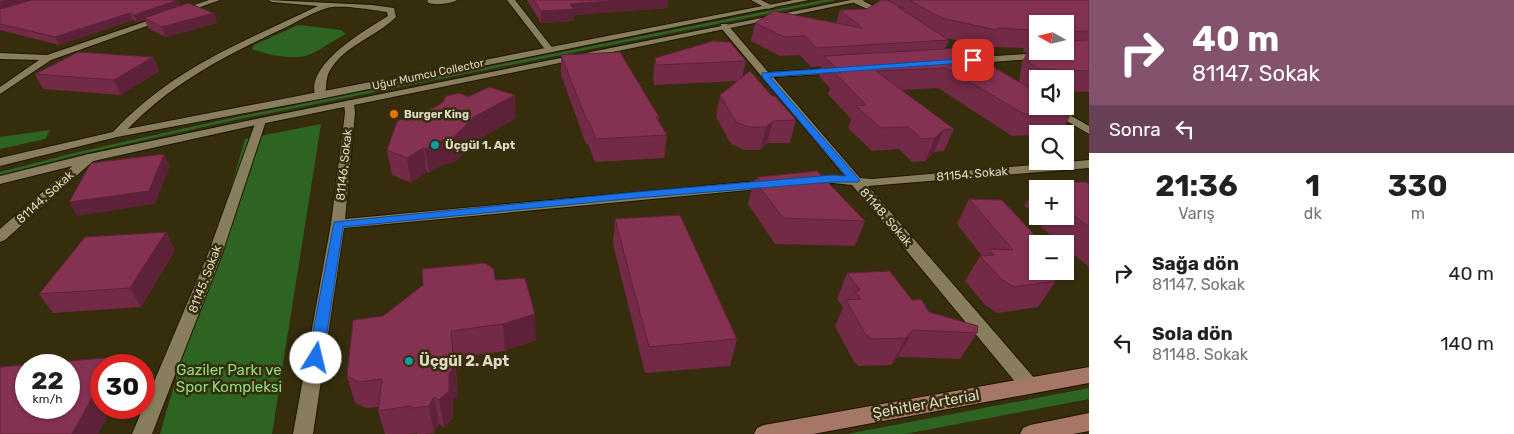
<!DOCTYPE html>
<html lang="tr">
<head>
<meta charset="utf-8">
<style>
	:root { --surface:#fff; --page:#f6f6f6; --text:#202124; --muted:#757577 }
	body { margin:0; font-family:Rubik,sans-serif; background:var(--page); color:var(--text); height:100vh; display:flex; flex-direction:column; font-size:19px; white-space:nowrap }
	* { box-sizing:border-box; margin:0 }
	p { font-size:16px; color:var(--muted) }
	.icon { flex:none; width:28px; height:28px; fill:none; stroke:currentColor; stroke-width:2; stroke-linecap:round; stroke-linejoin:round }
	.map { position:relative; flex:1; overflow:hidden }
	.drawer { display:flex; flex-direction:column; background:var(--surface); width:425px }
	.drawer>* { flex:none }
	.banner { background:#83526c; color:#fff; overflow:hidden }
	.needle { width:32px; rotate:278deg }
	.buttons { position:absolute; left:1029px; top:15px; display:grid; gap:10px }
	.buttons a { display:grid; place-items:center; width:45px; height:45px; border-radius:0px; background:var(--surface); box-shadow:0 1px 4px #0004; font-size:25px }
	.speed { position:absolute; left:15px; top:354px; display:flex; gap:10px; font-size:25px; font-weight:700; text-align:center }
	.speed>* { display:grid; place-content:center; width:65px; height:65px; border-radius:50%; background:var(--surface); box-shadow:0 1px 4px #0004; line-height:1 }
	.speed small { font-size:12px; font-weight:400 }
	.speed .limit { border:8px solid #d22; background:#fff; color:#111 }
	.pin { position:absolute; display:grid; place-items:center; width:42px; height:42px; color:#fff; margin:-21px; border-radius:10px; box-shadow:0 2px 8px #0006 }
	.me { position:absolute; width:55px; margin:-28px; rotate:9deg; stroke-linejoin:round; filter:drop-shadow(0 0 4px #0008) }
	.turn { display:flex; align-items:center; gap:18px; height:105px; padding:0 20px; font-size:22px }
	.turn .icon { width:65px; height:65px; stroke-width:2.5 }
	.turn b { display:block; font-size:35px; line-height:42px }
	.then { display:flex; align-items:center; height:48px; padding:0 20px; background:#0003; gap:10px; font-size:19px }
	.eta { display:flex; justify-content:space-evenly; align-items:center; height:85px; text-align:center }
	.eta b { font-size:30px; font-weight:700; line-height:35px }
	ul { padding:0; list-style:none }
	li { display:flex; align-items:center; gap:15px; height:70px; padding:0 20px }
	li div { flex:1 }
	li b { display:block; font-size:19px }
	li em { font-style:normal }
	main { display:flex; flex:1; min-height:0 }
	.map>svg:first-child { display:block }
	.green { fill:#2d6422 }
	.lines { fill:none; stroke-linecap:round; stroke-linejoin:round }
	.minor-casing { stroke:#1c1501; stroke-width:2 }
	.tertiary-casing { stroke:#1c1501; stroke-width:2 }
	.secondary-casing { stroke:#1c1501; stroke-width:2 }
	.minor { fill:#887e5d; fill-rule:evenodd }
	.tertiary { fill:#887e5d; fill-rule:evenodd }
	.secondary { fill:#a67667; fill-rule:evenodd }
	.wall { fill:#722a46; fill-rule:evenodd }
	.shaded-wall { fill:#5d2239 }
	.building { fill:#853151; stroke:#5d2239; fill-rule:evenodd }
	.route { fill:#1a73e8; stroke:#114b97 }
	.food-dot { fill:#e8710a; stroke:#362d0d; stroke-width:2 }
	.culture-dot { fill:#0f9aa8; stroke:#362d0d; stroke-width:2 }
	.labels { text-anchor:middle; stroke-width:5; stroke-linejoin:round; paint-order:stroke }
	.far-street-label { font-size:11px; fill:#ddd8c6; stroke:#362d0d }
	.far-poi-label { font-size:11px; font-weight:bold; fill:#ddd8c6; stroke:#362d0d; text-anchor:start }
	.poi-label { font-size:12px; font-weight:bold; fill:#ddd8c6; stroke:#362d0d; text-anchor:start }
	.street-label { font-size:12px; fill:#ddd8c6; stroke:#362d0d }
	.near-poi-label { font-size:15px; font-weight:bold; fill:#ddd8c6; stroke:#362d0d; text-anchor:start }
	.near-park-label { font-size:15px; fill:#8cdc7d; stroke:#362d0d }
	.near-street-label { font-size:15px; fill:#ddd8c6; stroke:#362d0d }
</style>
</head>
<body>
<main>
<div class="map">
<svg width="1089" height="434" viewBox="0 0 1089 434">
	<rect width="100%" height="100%" fill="#362d0d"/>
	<!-- green -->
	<path class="green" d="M 823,0 L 836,0 L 235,120 L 77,155 L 0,175 L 0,172 L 74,153 L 231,118 Z
		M 298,25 L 341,30 L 346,34 C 334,40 323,48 311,54 C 295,61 268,55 252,49 L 254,45 Z
		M 321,124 L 272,434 L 160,434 L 245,139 Z
		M 50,130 L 45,139 L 0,149 L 0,137 Z
		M 1089,388 L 1089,399 L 905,434 L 847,434 Z"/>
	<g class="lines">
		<defs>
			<path id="minor" d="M 209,0 L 220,0 L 51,60 L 0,94 L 0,87 L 39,60 L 0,59 L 0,53 L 47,55 Z
				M 268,0 L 372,5 L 394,8 L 396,17 C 376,37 344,45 329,72 C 325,81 327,90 324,98 L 316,98 C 303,65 366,30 388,16 L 387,12 C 375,10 338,4 327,8 C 310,13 294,24 278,31 C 218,59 166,87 121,136 L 113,136 L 111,134 L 113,132 C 173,68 241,43 318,6 L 272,2 Z
				M 428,0 L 457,0 C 450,4 434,6 427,2 Z
				M 507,0 L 515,0 L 554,50 L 553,52 L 547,52 Z
				M 751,0 L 761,0 L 775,7 L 768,9 Z
				M 854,0 L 861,0 L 892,15 L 885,17 L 854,3 Z
				M 721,24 L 727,24 L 768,72 L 842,68 L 842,72 L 839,73 L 773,77 L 860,178 L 872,179 L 1089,160 L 1089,168 L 868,186 L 1036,380 L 1038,385 L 1036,390 L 1029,393 L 1022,390 L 852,185 L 833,183 L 802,184 L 800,181 L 806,177 L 845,176 L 721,28 Z
				M 1043,53 L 1047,56 L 1046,58 L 965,64 L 960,61 L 965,58 Z
				M 349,100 L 354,103 L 355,113 L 345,219 L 770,180 L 776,184 L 770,188 L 344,228 L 313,434 L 293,434 L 331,224 L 345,113 L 344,103 Z
				M 1041,106 L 1054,106 L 1089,126 L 1089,134 Z
				M 261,118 L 266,121 L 222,254 L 152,434 L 132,434 L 208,254 L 256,121 Z
				M 89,154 L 93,155 L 95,158 L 93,161 L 5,240 L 0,242 L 0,229 L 85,155 Z"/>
			<path id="tertiary" d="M 794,0 L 809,0 L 320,99 L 117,137 L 0,166 L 0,158 L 117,131 Z
				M 851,0 L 866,0 L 261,124 L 89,162 L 0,184 L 0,176 L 89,154 L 261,118 Z"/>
			<path id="secondary" d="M 1089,367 L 1089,383 L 813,434 L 754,434 L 757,428 L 764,425 Z
				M 1089,413 L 1089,431 L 1073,434 L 1020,434 L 1023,428 L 1030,425 Z"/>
		</defs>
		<!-- minor casing -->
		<use href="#minor" class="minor-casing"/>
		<!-- tertiary casing -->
		<use href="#tertiary" class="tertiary-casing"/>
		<!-- secondary casing -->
		<use href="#secondary" class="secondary-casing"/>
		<!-- minor -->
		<use href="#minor" class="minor"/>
		<!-- tertiary -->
		<use href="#tertiary" class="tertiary"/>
		<!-- secondary -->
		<use href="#secondary" class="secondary"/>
	</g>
	<!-- wall -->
	<path class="wall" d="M 0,0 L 180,6 L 214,13 L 217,23 L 166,37 L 148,28 L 145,20 L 137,22 L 133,20 L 59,45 L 0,30 Z
		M 527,0 L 668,0 L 667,8 L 574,15 L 574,21 L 541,23 Z
		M 891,0 L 1089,0 L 1089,92 L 1065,91 L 1065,79 L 1038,79 L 1038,90 L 1032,89 L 1072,113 L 1060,134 L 1038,134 L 1038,135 L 1012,136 L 938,88 L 901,90 L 954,129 L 944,151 L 934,152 L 925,161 L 912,162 L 899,149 L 872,151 L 848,128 L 851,119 L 828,94 L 830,88 L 819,76 L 821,66 L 811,67 L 800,55 L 780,56 L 751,41 L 755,23 L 836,23 L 840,10 L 867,9 L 890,1 ZM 1038,24 L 1065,24 L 1065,51 L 1038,51 ZM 946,38 L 988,48 L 989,47 L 1024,48 L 1023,53 L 1027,52 L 1022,62 L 1019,82 L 945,49 L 949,40 Z
		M 561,55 L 659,117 L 659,122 L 667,135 L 664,158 L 595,162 L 588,144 L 586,144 L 561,75 Z
		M 153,57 L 159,71 L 121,95 L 43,89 L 35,74 Z
		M 655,58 L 746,61 L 742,78 L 772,96 L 796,120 L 790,143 L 767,143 L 760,150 L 744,150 L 731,144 L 716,117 L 720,95 L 739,81 L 654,85 L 653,78 Z
		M 412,118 L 516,118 L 476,141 L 456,161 L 442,165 L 429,173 L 427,172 L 411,183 L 392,175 L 387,150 Z
		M 758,177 L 865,221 L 855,246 L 775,244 L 748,204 L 754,180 L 757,180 Z
		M 1038,182 L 1089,184 L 1089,267 L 1065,247 L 1065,244 L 1061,244 L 1041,227 L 1045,220 L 1039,216 L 1065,216 L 1065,189 L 1038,189 L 1038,216 L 1024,206 Z
		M 969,199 L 1038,271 L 1050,271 L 1049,273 L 1056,281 L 1038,307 L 997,313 L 985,305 L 965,281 L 980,256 L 982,256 L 957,224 Z
		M 615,219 L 737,339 L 730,366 L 645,373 L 613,244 Z
		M 166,232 L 175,250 L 141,307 L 53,313 L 39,294 Z
		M 847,273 L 912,300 L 929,312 L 977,333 L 960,359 L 898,357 L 891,365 L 859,366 L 854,362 L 835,326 L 843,307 L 837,299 Z
		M 495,280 L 536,340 L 505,351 L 455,358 L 458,393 L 453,401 L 453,418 L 444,427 L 439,424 L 434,433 L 424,434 L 418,434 L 416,433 L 408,434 L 385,434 L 378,411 L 379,407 L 366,408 L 355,403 L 347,376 L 383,316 Z"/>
	<!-- shaded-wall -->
	<path class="shaded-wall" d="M 7,0 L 35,0 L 0,10 L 0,2 Z
		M 178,0 L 181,8 L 144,18 L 145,20 L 137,22 L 134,15 Z
		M 622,0 L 668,0 L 667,8 L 574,15 L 574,21 L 541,23 L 541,11 L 570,4 Z
		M 130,13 L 133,20 L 59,45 L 55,37 Z
		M 214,13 L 217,23 L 166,37 L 162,27 Z
		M 997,28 L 989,47 L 988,48 L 996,30 Z
		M 153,57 L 159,71 L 121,95 L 114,80 Z
		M 515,95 L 516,118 L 476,141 L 456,161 L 442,165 L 429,173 L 425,149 L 474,117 Z
		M 773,121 L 767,143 L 760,150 L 766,127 Z
		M 944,129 L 934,152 L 925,161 L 935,138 Z
		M 423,148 L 427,172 L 411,183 L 407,158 Z
		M 164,154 L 170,166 L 155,204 L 77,216 L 69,202 Z
		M 166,232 L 175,250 L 141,307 L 130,288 Z
		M 535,314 L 536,340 L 505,351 L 503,324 Z
		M 913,330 L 898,357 L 891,365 L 906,338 Z
		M 451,331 L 458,393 L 453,401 L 453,418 L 444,427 L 439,400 L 449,374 Z
		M 115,357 L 120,365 L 111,365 Z
		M 101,382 L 101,408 L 112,408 L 98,434 L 72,434 Z
		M 434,397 L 439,424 L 434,433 L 429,406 Z"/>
	<!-- building -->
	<path class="building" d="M 32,0 L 178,0 L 134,15 L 130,13 L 55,37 L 0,24 L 0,9 Z
		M 534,0 L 622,0 L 570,4 L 574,9 L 541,11 Z
		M 881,0 L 887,0 L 905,9 L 898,7 L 949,40 L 816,48 L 805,36 L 784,37 L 755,23 L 774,11 L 862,28 L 840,10 L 867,9 Z
		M 909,0 L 1089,0 L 1089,31 L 1065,32 L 1065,24 L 1038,24 L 1038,34 L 1033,34 L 1033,30 L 997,28 L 996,30 L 942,18 Z
		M 188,3 L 214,13 L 162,27 L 144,18 Z
		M 1089,40 L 1089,71 L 1040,69 L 1029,63 L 1031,43 L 1038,43 L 1038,51 L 1065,51 L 1065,41 Z
		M 713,41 L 730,42 L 746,61 L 656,65 L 655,58 Z
		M 961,48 L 1038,93 L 1038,106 L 1061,106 L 1072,113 L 1024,114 L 946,68 L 876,71 L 954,129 L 944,129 L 935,138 L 922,139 L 908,127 L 881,128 L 856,106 L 866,105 L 835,73 L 841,73 L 824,56 Z
		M 78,52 L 153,57 L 114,80 L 35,74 Z
		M 620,52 L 659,117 L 656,117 L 667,135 L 596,139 L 589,121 L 587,121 L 561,55 Z
		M 750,71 L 772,96 L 775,96 L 796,120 L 773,121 L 766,127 L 749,127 L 736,122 L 720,95 Z
		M 489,87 L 515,95 L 474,117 L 454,137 L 439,141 L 425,149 L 423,148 L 407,158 L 387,150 L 396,124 L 399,120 L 412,118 L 437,106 L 443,102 L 446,96 L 460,93 L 468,97 Z
		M 164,154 L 149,191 L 69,202 L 91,163 Z
		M 817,171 L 865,221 L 783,218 L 754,180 L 760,179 L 758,177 Z
		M 1038,182 L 1086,182 L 1089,184 L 1089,227 L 1065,209 L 1065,202 L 1071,202 L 1065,199 L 1065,189 L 1049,189 Z
		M 969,199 L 1002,200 L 1043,244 L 1038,244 L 1038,271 L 1047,271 L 1056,281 L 1014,287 L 1001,279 L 980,256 L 994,255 L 989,249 L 1013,250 Z
		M 680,215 L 737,339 L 649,347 L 615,219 Z
		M 166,232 L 130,288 L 39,294 L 85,237 Z
		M 485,263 L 494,269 L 495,280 L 525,278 L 535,314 L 503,324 L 451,331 L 454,366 L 449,374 L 449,391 L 439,400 L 434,397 L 429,406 L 413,408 L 410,406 L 378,411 L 382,379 L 358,382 L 347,376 L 353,320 L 383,316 L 423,285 L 422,269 Z
		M 890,271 L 912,300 L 921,299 L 929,312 L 978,326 L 977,333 L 913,330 L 906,338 L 872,339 L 866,335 L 846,300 L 861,299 L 855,291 L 860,290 L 847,273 Z
		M 115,357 L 111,365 L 101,365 L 101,382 L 72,434 L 0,434 L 0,367 ZM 26,365 L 69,365 L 69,408 L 26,408 Z"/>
	<!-- route -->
	<path class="route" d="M 973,58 L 976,59 L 976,62 L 770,77 L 858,178 L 860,180 L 858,182 L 833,182 L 636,198 L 343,227 L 323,358 L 321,362 L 316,364 L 310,362 L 308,358 L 334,222 L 636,192 L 833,175 L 846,176 L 762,77 L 762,73 Z"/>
	<!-- markers -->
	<circle class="food-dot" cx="394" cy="114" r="5"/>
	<g class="culture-dot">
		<circle cx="435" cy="145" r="5"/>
		<circle cx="409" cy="361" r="5"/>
	</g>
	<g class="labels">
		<!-- far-street labels -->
		<g class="far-street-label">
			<text transform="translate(428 74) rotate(-12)" y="4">Uğur Mumcu Collector</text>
		</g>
		<!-- far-poi labels -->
		<g class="far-poi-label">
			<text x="404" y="118">Burger King</text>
		</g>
		<!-- poi labels -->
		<g class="poi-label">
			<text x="445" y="149">Üçgül 1. Apt</text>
		</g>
		<!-- street labels -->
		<g class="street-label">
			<text transform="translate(344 165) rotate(-84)" y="4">81146. Sokak</text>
			<text transform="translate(972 174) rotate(-5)" y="4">81154. Sokak</text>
			<text transform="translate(45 197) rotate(-42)" y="4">81144. Sokak</text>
			<text transform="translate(886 217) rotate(49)" y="4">81148. Sokak</text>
			<text transform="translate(205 279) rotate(-69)" y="4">81145. Sokak</text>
		</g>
		<!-- near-poi labels -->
		<g class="near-poi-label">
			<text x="419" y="366">Üçgül 2. Apt</text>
		</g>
		<!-- near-park labels -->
		<g class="near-park-label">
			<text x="229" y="375">Gaziler Parkı ve<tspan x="229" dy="17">Spor Kompleksi</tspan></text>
		</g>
		<!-- near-street labels -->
		<g class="near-street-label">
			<text transform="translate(926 404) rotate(-10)" y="5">Şehitler Arterial</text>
		</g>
	</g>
</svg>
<div class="buttons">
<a><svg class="needle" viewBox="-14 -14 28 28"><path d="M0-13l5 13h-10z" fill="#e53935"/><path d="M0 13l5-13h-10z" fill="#757577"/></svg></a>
<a><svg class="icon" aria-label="sound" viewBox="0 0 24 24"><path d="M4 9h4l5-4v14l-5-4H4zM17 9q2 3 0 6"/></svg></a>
<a><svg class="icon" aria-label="search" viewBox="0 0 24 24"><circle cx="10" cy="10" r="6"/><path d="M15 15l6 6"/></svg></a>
<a>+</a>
<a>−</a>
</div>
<div class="speed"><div>22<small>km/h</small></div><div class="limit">30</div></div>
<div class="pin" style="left:973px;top:60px;background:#d93025"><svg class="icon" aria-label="arrive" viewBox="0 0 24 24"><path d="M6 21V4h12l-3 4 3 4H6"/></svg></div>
<svg class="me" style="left:316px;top:358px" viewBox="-20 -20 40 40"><circle r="19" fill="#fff"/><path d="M0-13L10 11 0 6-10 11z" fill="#1a73e8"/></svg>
</div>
<section class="drawer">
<div class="banner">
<div class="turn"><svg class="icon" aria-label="right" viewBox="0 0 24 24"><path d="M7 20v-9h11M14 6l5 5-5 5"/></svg><div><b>40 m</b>81147. Sokak</div></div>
<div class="then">Sonra<svg class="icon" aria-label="left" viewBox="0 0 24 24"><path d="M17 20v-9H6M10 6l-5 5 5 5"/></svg></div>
</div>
<div class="eta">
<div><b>21:36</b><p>Varış</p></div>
<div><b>1</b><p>dk</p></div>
<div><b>330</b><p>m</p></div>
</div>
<ul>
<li><svg class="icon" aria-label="right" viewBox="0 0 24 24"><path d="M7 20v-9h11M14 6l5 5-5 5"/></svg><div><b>Sağa dön</b><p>81147. Sokak</p></div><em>40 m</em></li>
<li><svg class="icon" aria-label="left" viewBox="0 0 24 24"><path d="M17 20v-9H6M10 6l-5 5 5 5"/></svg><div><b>Sola dön</b><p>81148. Sokak</p></div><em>140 m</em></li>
</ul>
</section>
</main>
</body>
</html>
